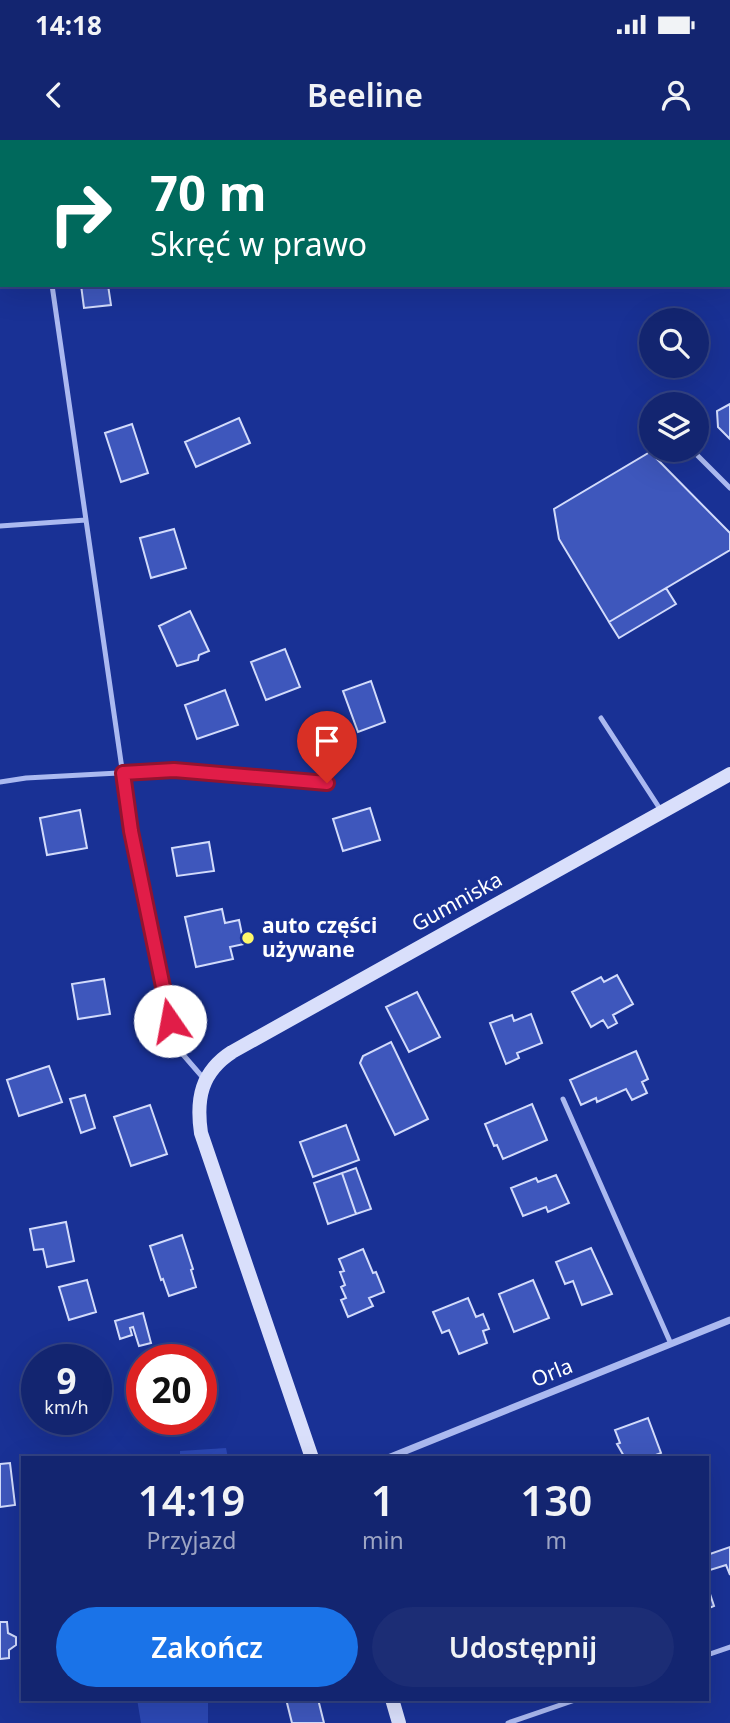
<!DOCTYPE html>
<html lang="pl">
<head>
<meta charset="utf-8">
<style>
	:root { --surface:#132570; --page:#1c2d75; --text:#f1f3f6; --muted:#9da5c3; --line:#324283; --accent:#1a73e8 }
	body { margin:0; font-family:"Noto Sans",sans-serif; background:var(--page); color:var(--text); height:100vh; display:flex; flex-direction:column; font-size:26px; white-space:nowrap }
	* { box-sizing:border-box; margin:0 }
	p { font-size:23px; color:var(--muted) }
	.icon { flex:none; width:38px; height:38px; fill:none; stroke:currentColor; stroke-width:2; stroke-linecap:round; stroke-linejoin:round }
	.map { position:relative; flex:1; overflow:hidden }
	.details { position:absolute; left:21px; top:1316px; width:688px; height:245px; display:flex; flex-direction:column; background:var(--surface); border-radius:0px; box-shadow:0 7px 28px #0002,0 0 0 2px var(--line) }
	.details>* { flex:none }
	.guide { position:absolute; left:0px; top:0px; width:732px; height:147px; box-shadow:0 7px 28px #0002,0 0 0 2px var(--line); background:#00695c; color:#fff; overflow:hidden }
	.controls { position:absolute; left:639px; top:168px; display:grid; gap:14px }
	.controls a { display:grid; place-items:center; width:70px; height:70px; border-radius:50%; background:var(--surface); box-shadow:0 7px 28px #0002,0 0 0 2px var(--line); font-size:35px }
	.speed { position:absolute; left:21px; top:1204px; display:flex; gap:14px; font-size:35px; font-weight:700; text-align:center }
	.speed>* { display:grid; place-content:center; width:91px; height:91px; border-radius:50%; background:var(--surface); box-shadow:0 7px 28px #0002,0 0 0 2px var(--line); line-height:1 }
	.speed small { font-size:18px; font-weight:400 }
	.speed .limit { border:10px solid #d22; background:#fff; color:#111 }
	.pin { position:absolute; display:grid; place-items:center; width:60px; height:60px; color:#fff; margin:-72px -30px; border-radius:50% 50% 50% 0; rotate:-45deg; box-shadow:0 0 7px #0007 }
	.pin .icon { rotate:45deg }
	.me { position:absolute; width:77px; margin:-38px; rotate:348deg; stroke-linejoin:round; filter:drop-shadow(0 0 5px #0008) }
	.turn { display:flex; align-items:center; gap:24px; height:147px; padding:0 35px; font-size:32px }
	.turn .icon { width:91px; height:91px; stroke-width:2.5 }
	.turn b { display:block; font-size:49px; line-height:60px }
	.eta { display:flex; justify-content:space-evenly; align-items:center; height:119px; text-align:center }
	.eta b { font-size:42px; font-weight:600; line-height:49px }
	.primary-button { display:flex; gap:14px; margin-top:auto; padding:14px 35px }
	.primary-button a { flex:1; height:80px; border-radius:42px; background:var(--accent); color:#fff; font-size:28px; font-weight:600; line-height:80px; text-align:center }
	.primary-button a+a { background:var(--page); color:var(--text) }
	.status { display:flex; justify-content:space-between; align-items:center; height:49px; padding:0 35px; background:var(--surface); direction:ltr }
	.status svg { height:19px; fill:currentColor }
	header { display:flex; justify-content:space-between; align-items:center; height:91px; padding:0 35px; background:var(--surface); font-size:32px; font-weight:600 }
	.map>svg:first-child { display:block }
	.green { fill:#2c48b4 }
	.building { fill:#3e57bc; stroke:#d2dbfb; stroke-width:2 }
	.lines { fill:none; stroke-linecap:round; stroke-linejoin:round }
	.lane { stroke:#abb9f0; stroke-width:5 }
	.street { stroke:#abb9f0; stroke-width:7 }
	.secondary { stroke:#d9dffb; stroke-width:14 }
	.route-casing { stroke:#92132f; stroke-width:18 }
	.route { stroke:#e11d48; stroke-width:12 }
	.poi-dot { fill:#fff86a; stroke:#193195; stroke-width:2.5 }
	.labels { text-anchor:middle; stroke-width:5; stroke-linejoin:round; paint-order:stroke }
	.street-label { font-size:21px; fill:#fff; stroke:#193195 }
	.poi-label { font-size:21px; font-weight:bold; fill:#fff; stroke:#193195; text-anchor:start }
</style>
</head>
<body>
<div class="status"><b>14:18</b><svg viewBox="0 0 49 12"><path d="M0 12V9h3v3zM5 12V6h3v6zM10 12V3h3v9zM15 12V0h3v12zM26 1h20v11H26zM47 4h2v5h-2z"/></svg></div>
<header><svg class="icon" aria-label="back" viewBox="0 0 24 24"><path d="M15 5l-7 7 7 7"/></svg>Beeline<svg class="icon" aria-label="person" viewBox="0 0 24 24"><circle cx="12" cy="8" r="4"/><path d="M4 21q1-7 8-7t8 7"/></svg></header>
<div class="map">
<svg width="730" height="1583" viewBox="0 0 730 1583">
	<rect width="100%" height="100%" fill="#193195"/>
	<!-- green -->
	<path class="green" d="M 226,1308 L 228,1318 L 180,1318 L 180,1311 Z
		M 137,1559 L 208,1559 L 208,1583 L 141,1583 Z"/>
	<!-- building -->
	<path class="building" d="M 102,0 L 145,0 L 146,2 L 103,2 Z
		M 244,0 L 280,0 L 280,2 L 244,2 Z
		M 81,145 L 108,145 L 111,165 L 84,168 Z
		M 730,264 L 730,299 L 718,287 L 717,271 Z
		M 239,278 L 250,303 L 196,327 L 185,302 Z
		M 132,284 L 148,333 L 121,342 L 105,293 Z
		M 650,312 L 730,393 L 730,410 L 609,482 L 559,399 L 554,369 Z
		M 174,389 L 186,428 L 151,438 L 140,398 Z
		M 666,448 L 676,464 L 619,498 L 609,482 Z
		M 190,471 L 209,511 L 199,515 L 198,520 L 177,526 L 159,486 Z
		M 285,509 L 300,547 L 266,560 L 251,522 Z
		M 371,541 L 385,582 L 358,592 L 343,551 Z
		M 225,550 L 238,585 L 197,599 L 185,565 Z
		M 370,668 L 380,700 L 343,711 L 333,679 Z
		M 80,670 L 87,708 L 47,715 L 40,678 Z
		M 209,702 L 214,731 L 177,736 L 172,708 Z
		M 222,769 L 225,783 L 239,780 L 244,804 L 230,807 L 233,819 L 196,827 L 185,777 Z
		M 617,835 L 633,864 L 613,875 L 617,883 L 608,888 L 603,880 L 591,887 L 572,852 L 601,837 L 604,842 Z
		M 104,839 L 110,874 L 78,879 L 72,844 Z
		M 417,852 L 440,897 L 409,912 L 386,867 Z
		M 531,874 L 542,903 L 517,913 L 519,918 L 506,924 L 490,883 L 512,875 L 514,881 Z
		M 391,902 L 428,979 L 395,995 L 360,923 L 363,916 Z
		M 636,911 L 648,939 L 642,942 L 647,953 L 632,960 L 626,949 L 597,962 L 596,958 L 581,965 L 570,940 Z
		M 49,926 L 62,962 L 19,976 L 7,940 Z
		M 85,955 L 95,988 L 81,993 L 70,959 Z
		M 532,964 L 547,1000 L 503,1019 L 497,1005 L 494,1006 L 485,984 Z
		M 150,965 L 167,1014 L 131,1026 L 114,977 Z
		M 346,985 L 359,1020 L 313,1037 L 300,1002 Z
		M 356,1028 L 371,1069 L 356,1074 L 342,1033 Z
		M 342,1033 L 356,1074 L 328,1084 L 314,1043 Z
		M 556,1035 L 569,1063 L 548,1072 L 546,1067 L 523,1076 L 511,1048 L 536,1038 L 538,1042 Z
		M 66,1082 L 74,1121 L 47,1127 L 43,1109 L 34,1110 L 30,1089 Z
		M 182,1095 L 193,1129 L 191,1130 L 196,1147 L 169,1156 L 163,1139 L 161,1140 L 150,1106 Z
		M 591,1108 L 612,1154 L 582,1165 L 573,1141 L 565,1144 L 556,1122 Z
		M 363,1109 L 373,1133 L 376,1132 L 384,1152 L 369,1158 L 373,1166 L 348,1177 L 341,1160 L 346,1158 L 341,1147 L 345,1145 L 340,1132 L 344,1131 L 339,1119 Z
		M 87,1140 L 96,1172 L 69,1180 L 59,1147 Z
		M 533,1140 L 549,1178 L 514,1192 L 499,1154 Z
		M 468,1158 L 476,1177 L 483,1174 L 489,1189 L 483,1191 L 487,1203 L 459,1214 L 449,1190 L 442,1193 L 433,1172 Z
		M 143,1173 L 151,1203 L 139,1206 L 133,1187 L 130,1188 L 132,1195 L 120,1199 L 115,1181 Z
		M 648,1278 L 661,1313 L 648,1318 L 625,1318 L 617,1304 L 620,1303 L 615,1290 Z
		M 10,1323 L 15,1365 L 0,1367 L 0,1324 Z
		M 730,1407 L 730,1435 L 726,1425 L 707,1431 L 707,1415 Z
		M 707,1445 L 714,1466 L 707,1469 Z
		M 0,1482 L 7,1482 L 8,1493 L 16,1497 L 16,1505 L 9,1510 L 9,1518 L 0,1519 Z
		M 286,1559 L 318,1559 L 324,1583 L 292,1583 Z"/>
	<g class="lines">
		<!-- lane -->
		<path class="lane" d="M 31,0 L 31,2
			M 52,145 L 131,691 L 170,881 L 179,910 L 205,940
			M 692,310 L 730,348
			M 0,386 L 86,380
			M 601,578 L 662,672
			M 0,642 L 26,638 L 174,630 L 327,643
			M 563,959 L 671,1204
			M 707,1515 L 730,1507
			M 508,1583 L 578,1559"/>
		<!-- street -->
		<path class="street" d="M 388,1318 L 730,1180"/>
		<!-- secondary -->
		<path class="secondary" d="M 312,1318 L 201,993 C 196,959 201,932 232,912 L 730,634
			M 392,1559 L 399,1583"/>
	</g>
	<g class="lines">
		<defs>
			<path id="route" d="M 170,881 L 131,691 L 123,633 L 174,630 L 327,643"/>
		</defs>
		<!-- route casing -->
		<use href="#route" class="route-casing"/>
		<!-- route -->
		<use href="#route" class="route"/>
	</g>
	<!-- markers -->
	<circle class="poi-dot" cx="248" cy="798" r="7"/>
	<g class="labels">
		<!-- street labels -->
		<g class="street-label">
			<text transform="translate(457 762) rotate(-29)" y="7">Gumniska</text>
			<text transform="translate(552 1233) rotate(-22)" y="7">Orla</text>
		</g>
		<!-- poi labels -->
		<g class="poi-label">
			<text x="262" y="793">auto części<tspan x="262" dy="24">używane</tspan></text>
		</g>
	</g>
</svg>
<div class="controls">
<a><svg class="icon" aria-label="search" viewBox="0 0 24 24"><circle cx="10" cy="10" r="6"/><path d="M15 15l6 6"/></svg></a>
<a><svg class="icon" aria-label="layers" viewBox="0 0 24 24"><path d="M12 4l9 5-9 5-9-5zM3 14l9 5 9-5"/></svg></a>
</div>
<div class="speed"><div>9<small>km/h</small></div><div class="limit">20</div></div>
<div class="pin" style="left:327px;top:643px;background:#d93025"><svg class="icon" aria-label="arrive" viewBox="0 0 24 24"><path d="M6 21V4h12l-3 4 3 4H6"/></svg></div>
<svg class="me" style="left:170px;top:881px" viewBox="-20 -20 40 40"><circle r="19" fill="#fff"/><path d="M0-13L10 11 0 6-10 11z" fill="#e11d48"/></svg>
<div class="guide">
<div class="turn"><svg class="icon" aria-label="right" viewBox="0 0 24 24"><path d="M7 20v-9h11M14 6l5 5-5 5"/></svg><div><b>70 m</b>Skręć w prawo</div></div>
</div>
<section class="details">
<div class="eta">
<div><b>14:19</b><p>Przyjazd</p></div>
<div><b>1</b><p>min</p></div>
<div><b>130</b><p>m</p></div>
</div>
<div class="primary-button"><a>Zakończ</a><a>Udostępnij</a></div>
</section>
</div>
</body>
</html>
